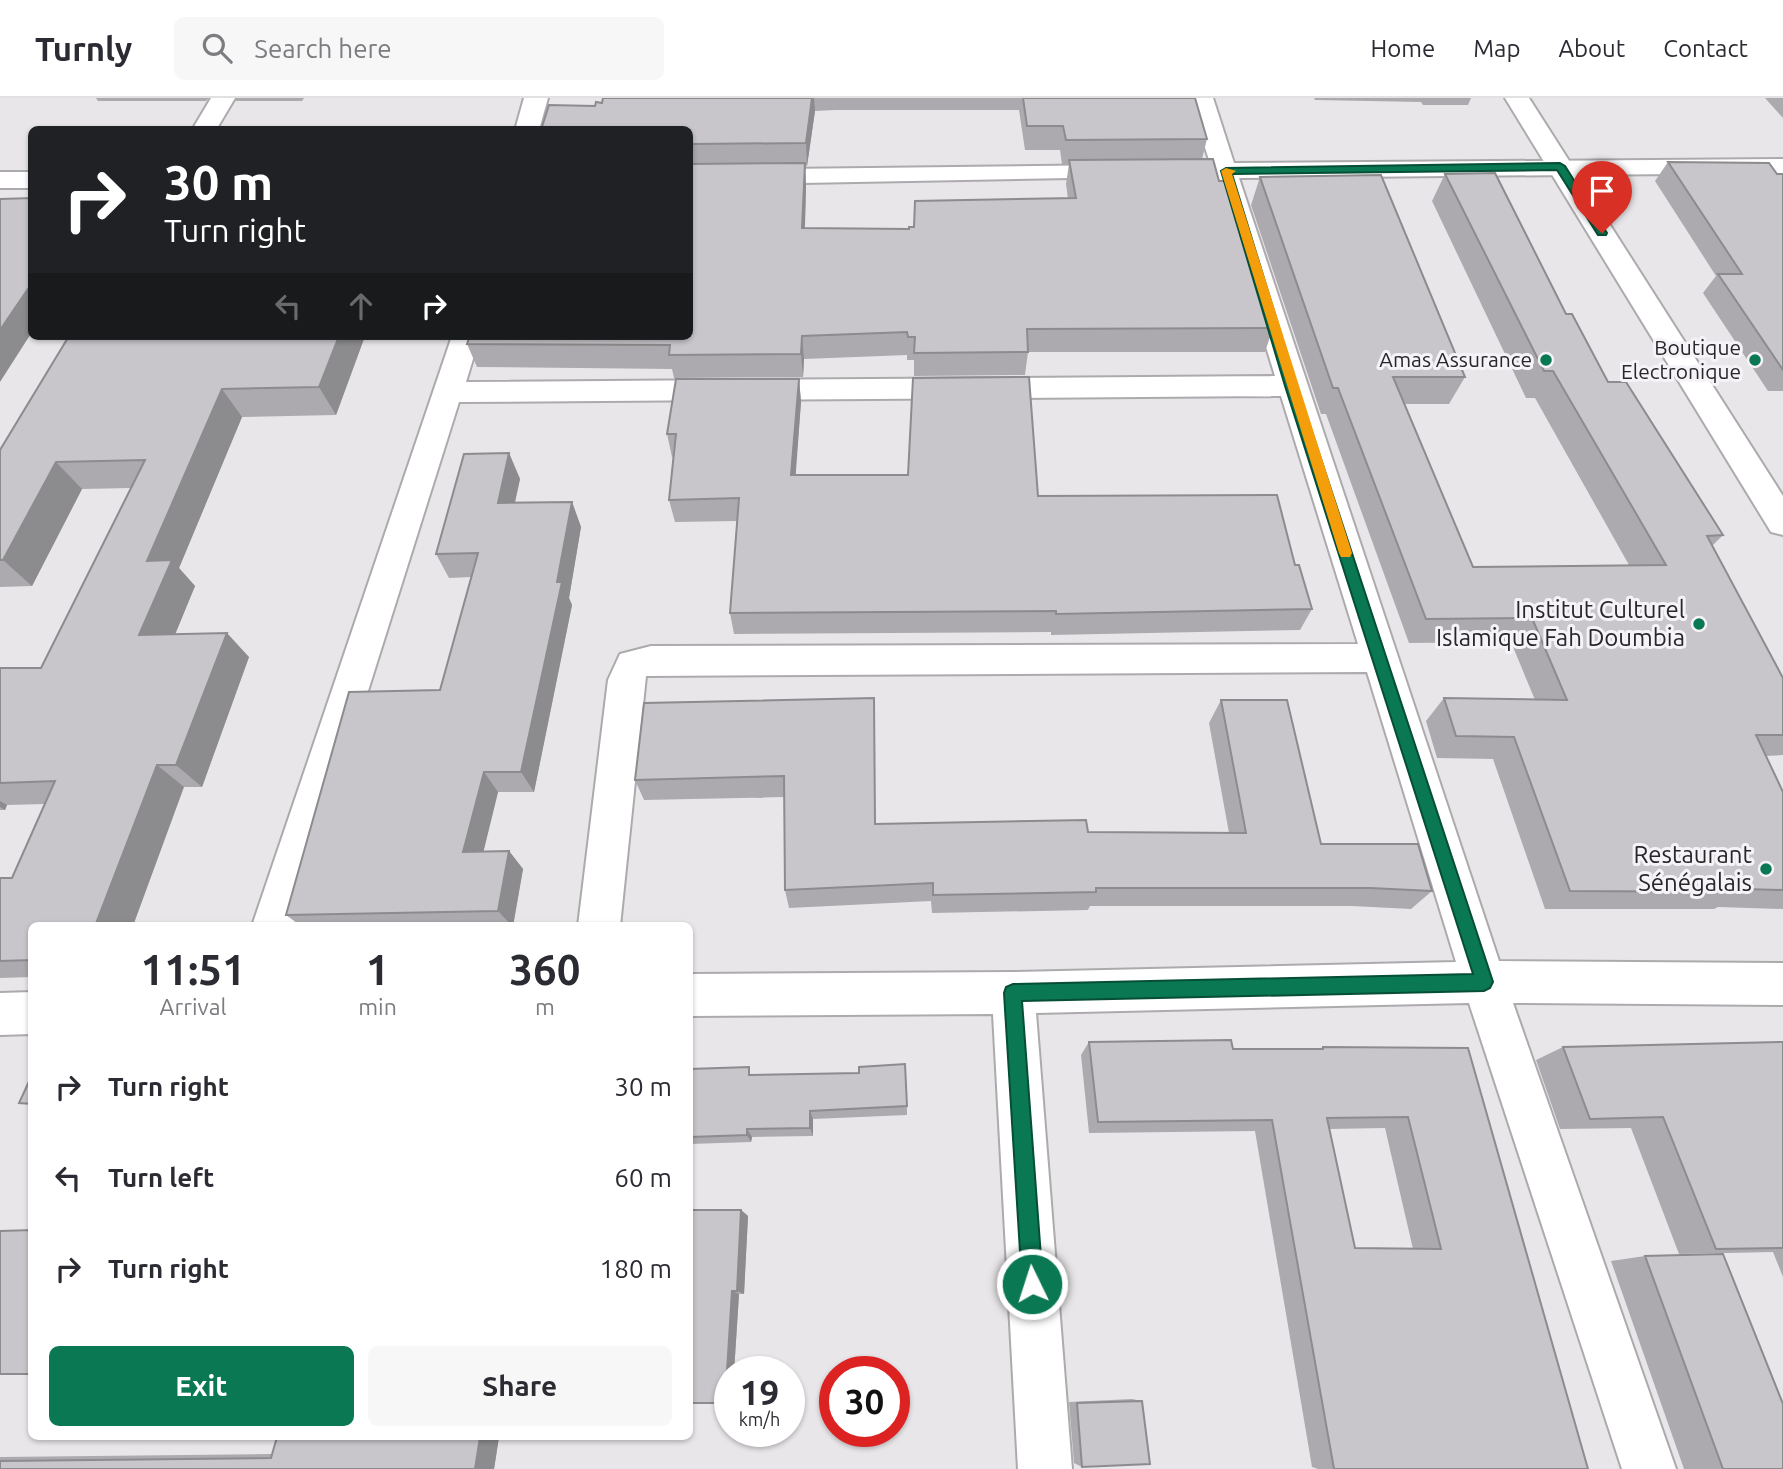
<!DOCTYPE html>
<html lang="en">
<head>
<meta charset="utf-8">
<style>
	:root { --surface:#fff; --page:#f7f7f7; --text:#2b2b33; --muted:#7c7c81; --line:#e1e1e2; --accent:#0a7852 }
	body { margin:0; font-family:Ubuntu,sans-serif; background:var(--page); color:var(--text); height:100vh; display:flex; flex-direction:column; font-size:26px; white-space:nowrap }
	* { box-sizing:border-box; margin:0 }
	p { font-size:23px; color:var(--muted) }
	.icon { flex:none; width:38px; height:38px; fill:none; stroke:currentColor; stroke-width:2; stroke-linecap:round; stroke-linejoin:round }
	.map { position:relative; flex:1; overflow:hidden }
	.panel { position:absolute; left:28px; top:824px; width:665px; height:518px; display:flex; flex-direction:column; background:var(--surface); border-radius:10px; box-shadow:0 2px 5px #0004 }
	.panel>* { flex:none }
	.top-card { position:absolute; left:28px; top:28px; width:665px; height:214px; border-radius:10px; box-shadow:0 2px 5px #0004; background:#202124; color:#fff; overflow:hidden }
	.speed { position:absolute; left:714px; top:1258px; display:flex; gap:14px; font-size:35px; font-weight:700; text-align:center }
	.speed>* { display:grid; place-content:center; width:91px; height:91px; border-radius:50%; background:var(--surface); box-shadow:0 2px 5px #0004; line-height:1 }
	.speed small { font-size:18px; font-weight:400 }
	.speed .limit { border:10px solid #d22; background:#fff; color:#111 }
	.pin { position:absolute; display:grid; place-items:center; width:60px; height:60px; color:#fff; margin:-72px -30px; border-radius:50% 50% 50% 0; rotate:-45deg; box-shadow:0 0 7px #0007 }
	.pin .icon { rotate:45deg }
	.me { position:absolute; width:77px; margin:-38px; rotate:356deg; stroke-linejoin:round; filter:drop-shadow(0 0 5px #0008) }
	.turn { display:flex; align-items:center; gap:24px; height:147px; padding:0 21px; font-size:32px }
	.turn .icon { width:91px; height:91px; stroke-width:2.5 }
	.turn b { display:block; font-size:49px; line-height:60px }
	.lanes { display:flex; align-items:center; height:66px; padding:0 21px; background:#0003; justify-content:center; gap:35px; direction:ltr }
	.lanes .off { opacity:.35 }
	.eta { display:flex; justify-content:space-evenly; align-items:center; height:119px; text-align:center }
	.eta b { font-size:42px; font-weight:600; line-height:49px }
	.button { display:flex; gap:14px; margin-top:auto; padding:14px 21px }
	.button a { flex:1; height:80px; border-radius:10px; background:var(--accent); color:#fff; font-size:28px; font-weight:600; line-height:80px; text-align:center }
	.button a+a { background:var(--page); color:var(--text) }
	ul { padding:0; list-style:none }
	li { display:flex; align-items:center; gap:21px; height:91px; padding:0 21px }
	li div { flex:1 }
	li b { display:block; font-size:26px }
	li em { font-style:normal }
	header { display:flex; align-items:center; gap:42px; box-sizing:border-box; height:98px; padding:0 35px; background:var(--surface); border-bottom:2px solid var(--line) }
	header strong { font-size:33px }
	nav { display:flex; gap:38px; margin-inline-start:auto; font-size:24px }
	.search { width:490px; height:63px; background:var(--page); display:flex; align-items:center; gap:18px; box-sizing:border-box; padding:0 24px; border-radius:10px; color:var(--muted); font-size:26px }
	.map>svg:first-child { display:block }
	.lines { fill:none; stroke-linecap:round; stroke-linejoin:round }
	.minor-casing { stroke:#adaaae; stroke-width:4 }
	.tertiary-casing { stroke:#adaaae; stroke-width:4 }
	.minor { fill:#fff; fill-rule:evenodd }
	.tertiary { fill:#fff; fill-rule:evenodd }
	.wall { fill:#acaaae; fill-rule:evenodd }
	.shaded-wall { fill:#8c8b8d }
	.building { fill:#c8c6ca; stroke:#8c8b8d; stroke-width:2; fill-rule:evenodd }
	.route { fill:#0a7852; stroke:#064e35; stroke-width:2 }
	.slow { fill:#f59e0b }
	.poi-dot { fill:#0a7852; stroke:#f6f3f8; stroke-width:2.5 }
	.labels { text-anchor:middle; stroke-width:6; stroke-linejoin:round; paint-order:stroke }
	.far-poi-label { font-size:21px; fill:#282728; stroke:#f6f3f8; text-anchor:end }
	.poi-label { font-size:24px; fill:#282728; stroke:#f6f3f8; text-anchor:end }
</style>
</head>
<body>
<header>
<strong>Turnly</strong>
<div class="search"><svg class="icon" aria-label="search" viewBox="0 0 24 24"><circle cx="10" cy="10" r="6"/><path d="M15 15l6 6"/></svg>Search here</div>
<nav><a>Home</a><a>Map</a><a>About</a><a>Contact</a></nav>
</header>
<div class="map">
<svg width="1783" height="1371" viewBox="0 0 1783 1371">
	<rect width="100%" height="100%" fill="#e9e6ea"/>
	<g class="lines">
		<defs>
			<path id="minor" d="M 211,0 L 235,0 L 216,32 L 192,32 Z
				M 524,0 L 548,0 L 539,32 L 515,32 Z
				M 1189,0 L 1213,0 L 1234,65 L 1783,61 L 1783,75 L 1239,80 L 1499,863 L 1783,865 L 1783,907 L 1513,905 L 1676,1371 L 1622,1371 L 1469,905 L 1036,915 L 1072,1371 L 1018,1371 L 993,916 L 690,918 L 690,876 L 1013,874 L 1456,864 L 1367,574 L 646,578 L 620,828 L 578,828 L 608,582 L 620,556 L 651,548 L 1358,546 L 1281,298 L 459,304 L 294,828 L 252,828 L 452,238 L 480,238 L 466,284 L 1275,278 L 1214,80 L 1194,78 L 1191,73 L 1194,68 L 1210,65 Z
				M 1118,67 L 1127,69 L 1130,74 L 1127,79 L 690,87 L 690,72 Z
				M 0,74 L 32,74 L 32,90 L 0,90 Z
				M 32,894 L 32,936 L 0,937 L 0,895 Z"/>
			<path id="tertiary" d="M 1505,0 L 1529,0 L 1783,398 L 1783,437 L 1771,434 Z"/>
		</defs>
		<!-- minor casing -->
		<use href="#minor" class="minor-casing"/>
		<!-- tertiary casing -->
		<use href="#tertiary" class="tertiary-casing"/>
		<!-- minor -->
		<use href="#minor" class="minor"/>
		<!-- tertiary -->
		<use href="#tertiary" class="tertiary"/>
	</g>
	<!-- wall -->
	<path class="wall" d="M 96,0 L 209,0 L 206,3 L 98,3 Z
		M 235,0 L 304,0 L 302,3 L 236,3 Z
		M 603,0 L 1195,0 L 1207,41 L 1202,61 L 1219,83 L 1273,230 L 1265,254 L 1028,254 L 1025,277 L 914,278 L 914,262 L 907,262 L 907,257 L 804,261 L 803,279 L 674,280 L 672,271 L 477,269 L 467,246 L 690,238 L 690,32 L 595,8 L 602,5 ZM 835,12 L 1019,12 L 1025,52 L 1060,52 L 1062,66 L 1069,66 L 1066,86 L 1068,101 L 914,129 L 909,131 L 805,130 L 806,89 L 805,68 L 807,68 L 815,13 Z
		M 1314,0 L 1471,0 L 1468,7 L 1423,7 L 1421,4 L 1315,2 Z
		M 1765,0 L 1783,0 L 1783,20 Z
		M 1668,64 L 1783,76 L 1783,293 L 1768,293 L 1703,195 L 1716,178 L 1655,83 Z
		M 1445,76 L 1566,216 L 1608,284 L 1723,437 L 1712,448 L 1783,580 L 1783,657 L 1766,658 L 1783,694 L 1783,811 L 1718,809 L 1714,811 L 1545,811 L 1493,661 L 1437,660 L 1426,623 L 1444,600 L 1535,602 L 1511,544 L 1409,545 L 1326,316 L 1321,316 L 1251,107 L 1260,79 L 1465,279 L 1449,306 L 1404,306 L 1473,469 L 1629,467 L 1535,300 L 1526,300 L 1432,103 Z
		M 69,238 L 365,238 L 336,317 L 242,319 L 179,470 L 195,488 L 175,536 L 249,559 L 202,689 L 184,689 L 32,828 L 32,879 L 0,880 L 0,780 L 12,780 L 45,706 L 7,707 L 5,712 L 0,712 L 0,570 L 41,570 L 131,390 L 82,391 L 32,488 L 0,489 L 0,352 Z
		M 799,281 L 801,304 L 795,377 L 1038,398 L 1295,467 L 1312,511 L 1300,532 L 1051,537 L 1051,534 L 734,536 L 730,515 L 737,423 L 675,424 L 669,402 L 673,359 L 672,359 L 667,336 Z
		M 509,355 L 520,381 L 515,405 L 572,404 L 581,429 L 569,500 L 572,507 L 534,694 L 498,694 L 483,754 L 509,753 L 523,771 L 513,828 L 301,828 L 286,817 L 440,592 L 471,479 L 449,480 L 436,456 Z
		M 1221,602 L 1321,746 L 1432,793 L 1411,811 L 1352,808 L 1090,808 L 1088,812 L 932,815 L 931,803 L 789,810 L 785,792 L 784,699 L 644,702 L 635,682 L 644,605 L 876,726 L 1088,734 L 1229,735 L 1209,625 Z
		M 1089,944 L 1233,951 L 1319,951 L 1323,949 L 1468,950 L 1588,1371 L 1318,1371 L 1312,1369 L 1255,1033 L 1089,1035 L 1081,957 ZM 1385,1030 L 1413,1151 L 1355,1150 L 1329,1031 Z
		M 1783,944 L 1783,1179 L 1773,1154 L 1679,1156 L 1631,1030 L 1560,1031 L 1536,962 L 1563,949 Z
		M 690,971 L 753,977 L 907,1008 L 907,1017 L 813,1021 L 813,1038 L 752,1039 L 751,1044 L 690,1046 Z
		M 741,1112 L 748,1118 L 744,1196 L 739,1196 L 734,1274 L 730,1274 L 690,1305 Z
		M 1645,1158 L 1783,1371 L 1684,1371 L 1611,1163 Z
		M 1132,1301 L 1142,1303 L 1082,1369 L 1074,1365 L 1069,1304 Z
		M 277,1339 L 499,1339 L 494,1371 L 0,1371 L 0,1359 L 272,1356 Z"/>
	<!-- shaded-wall -->
	<path class="shaded-wall" d="M 812,0 L 814,0 L 815,13 L 807,68 L 806,45 Z
		M 805,65 L 806,89 L 804,154 L 802,130 Z
		M 32,185 L 32,234 L 0,284 L 0,232 Z
		M 339,238 L 365,238 L 336,317 L 319,289 Z
		M 802,238 L 804,261 L 803,279 L 801,256 Z
		M 799,281 L 801,304 L 794,400 L 791,377 Z
		M 222,291 L 242,319 L 179,470 L 195,488 L 165,561 L 139,537 L 147,463 Z
		M 509,355 L 520,381 L 509,430 L 498,405 Z
		M 56,364 L 82,391 L 32,488 L 3,462 Z
		M 572,404 L 581,429 L 569,500 L 572,507 L 534,694 L 521,674 Z
		M 227,535 L 249,559 L 202,689 L 176,667 Z
		M 157,667 L 184,689 L 133,828 L 95,828 Z
		M 484,674 L 498,694 L 479,772 L 463,754 Z
		M 0,703 L 7,707 L 5,712 L 0,709 Z
		M 509,753 L 523,771 L 513,828 L 512,828 L 498,813 Z
		M 810,1013 L 813,1021 L 813,1038 L 810,1030 Z
		M 747,1031 L 752,1039 L 751,1044 L 747,1037 Z
		M 741,1112 L 748,1118 L 744,1196 L 737,1193 Z
		M 732,1193 L 739,1196 L 734,1274 L 730,1274 L 730,1304 L 725,1305 Z
		M 480,1339 L 499,1339 L 494,1371 L 475,1371 Z"/>
	<!-- building -->
	<path class="building" d="M 603,0 L 812,0 L 806,45 L 690,46 L 690,32 L 541,32 L 549,7 L 595,8 L 596,4 L 602,5 Z
		M 1023,0 L 1195,0 L 1207,41 L 1066,42 L 1063,28 L 1027,28 Z
		M 1213,61 L 1219,83 L 1227,83 L 1273,230 L 1027,231 L 1028,254 L 914,255 L 915,239 L 908,239 L 907,234 L 802,238 L 801,256 L 669,257 L 670,247 L 467,246 L 470,238 L 690,238 L 690,66 L 805,65 L 802,130 L 909,131 L 909,129 L 914,129 L 915,103 L 1076,100 L 1069,62 Z
		M 1668,64 L 1769,65 L 1777,76 L 1783,76 L 1783,272 L 1718,176 L 1742,176 Z
		M 1495,75 L 1566,216 L 1572,216 L 1608,284 L 1626,284 L 1723,437 L 1707,438 L 1783,580 L 1783,637 L 1756,637 L 1783,694 L 1783,792 L 1744,791 L 1746,794 L 1570,793 L 1514,639 L 1456,638 L 1444,600 L 1567,602 L 1532,520 L 1426,521 L 1338,290 L 1333,290 L 1260,79 L 1381,77 L 1465,279 L 1393,279 L 1473,469 L 1666,467 L 1553,273 L 1544,273 L 1445,76 Z
		M 32,100 L 32,185 L 0,232 L 0,101 Z
		M 69,238 L 339,238 L 319,289 L 222,291 L 147,463 L 172,462 L 139,537 L 227,535 L 176,667 L 157,667 L 95,828 L 32,828 L 32,862 L 0,863 L 0,780 L 12,780 L 55,683 L 0,685 L 0,570 L 41,570 L 145,362 L 56,364 L 3,462 L 0,462 L 0,352 Z
		M 1029,279 L 1038,398 L 1277,397 L 1295,467 L 1299,467 L 1312,511 L 1056,516 L 1056,513 L 730,515 L 739,400 L 669,402 L 676,336 L 667,336 L 676,281 L 799,281 L 791,377 L 908,377 L 913,280 Z
		M 509,355 L 498,405 L 572,404 L 557,484 L 562,484 L 521,674 L 484,674 L 463,754 L 509,753 L 498,813 L 286,817 L 349,594 L 440,592 L 478,455 L 436,456 L 464,356 Z
		M 874,600 L 875,726 L 1086,722 L 1088,734 L 1246,735 L 1221,602 L 1287,602 L 1321,746 L 1418,746 L 1432,793 L 1370,790 L 1096,790 L 1096,794 L 933,797 L 933,785 L 785,792 L 784,678 L 635,682 L 644,605 Z
		M 1231,942 L 1233,951 L 1323,951 L 1323,949 L 1468,950 L 1588,1371 L 1334,1371 L 1272,1022 L 1098,1024 L 1089,944 ZM 1408,1019 L 1441,1151 L 1355,1150 L 1327,1020 Z
		M 1783,944 L 1783,1150 L 1716,1151 L 1663,1019 L 1590,1021 L 1563,949 Z
		M 905,966 L 907,1008 L 810,1013 L 810,1030 L 747,1031 L 747,1037 L 690,1039 L 690,971 L 749,969 L 749,977 L 859,975 L 859,969 Z
		M 32,977 L 32,1006 L 19,1005 Z
		M 690,1112 L 741,1112 L 737,1193 L 732,1193 L 725,1305 L 690,1305 Z
		M 32,1132 L 32,1276 L 0,1276 L 0,1133 Z
		M 1723,1156 L 1783,1306 L 1783,1371 L 1723,1371 L 1645,1158 Z
		M 1142,1303 L 1150,1366 L 1082,1369 L 1077,1305 Z
		M 277,1339 L 480,1339 L 475,1371 L 0,1371 L 0,1363 L 271,1360 Z"/>
	<!-- route -->
	<path class="route" d="M 1560,65 L 1565,68 L 1607,135 L 1606,137 L 1598,137 L 1557,72 L 1232,76 L 1297,288 L 1493,884 L 1490,890 L 1484,893 L 1022,903 L 1043,1186 L 1040,1193 L 1032,1196 L 1025,1193 L 1022,1186 L 1004,895 L 1006,889 L 1013,886 L 1473,876 L 1285,288 L 1221,73 L 1226,70 Z"/>
	<!-- slow -->
	<path class="slow" d="M 1226,70 L 1236,73 L 1232,76 L 1352,455 L 1350,459 L 1341,459 L 1339,455 L 1221,73 Z"/>
	<!-- markers -->
	<g class="poi-dot">
		<circle cx="1546" cy="262" r="7"/>
		<circle cx="1755" cy="262" r="7"/>
		<circle cx="1699" cy="526" r="7"/>
		<circle cx="1766" cy="771" r="7"/>
	</g>
	<g class="labels">
		<!-- far-poi labels -->
		<g class="far-poi-label">
			<text x="1741" y="257">Boutique<tspan x="1741" dy="24">Electronique</tspan></text>
			<text x="1532" y="269">Amas Assurance</text>
		</g>
		<!-- poi labels -->
		<g class="poi-label">
			<text x="1685" y="520">Institut Culturel<tspan x="1685" dy="28">Islamique Fah Doumbia</tspan></text>
			<text x="1752" y="765">Restaurant<tspan x="1752" dy="28">Sénégalais</tspan></text>
		</g>
	</g>
</svg>
<div class="speed"><div>19<small>km/h</small></div><div class="limit">30</div></div>
<div class="pin" style="left:1602px;top:135px;background:#d93025"><svg class="icon" aria-label="arrive" viewBox="0 0 24 24"><path d="M6 21V4h12l-3 4 3 4H6"/></svg></div>
<svg class="me" style="left:1032px;top:1186px" viewBox="-20 -20 40 40"><circle r="17" fill="#0a7852" stroke="#fff" stroke-width="3"/><path d="M0-11L8 9 0 5-8 9z" fill="#fff"/></svg>
<div class="top-card">
<div class="turn"><svg class="icon" aria-label="right" viewBox="0 0 24 24"><path d="M7 20v-9h11M14 6l5 5-5 5"/></svg><div><b>30 m</b>Turn right</div></div>
<div class="lanes"><svg class="icon off" aria-label="left" viewBox="0 0 24 24"><path d="M17 20v-9H6M10 6l-5 5 5 5"/></svg><svg class="icon off" aria-label="ahead" viewBox="0 0 24 24"><path d="M12 20V5M6 11l6-6 6 6"/></svg><svg class="icon" aria-label="right" viewBox="0 0 24 24"><path d="M7 20v-9h11M14 6l5 5-5 5"/></svg></div>
</div>
<section class="panel">
<div class="eta">
<div><b>11:51</b><p>Arrival</p></div>
<div><b>1</b><p>min</p></div>
<div><b>360</b><p>m</p></div>
</div>
<ul>
<li><svg class="icon" aria-label="right" viewBox="0 0 24 24"><path d="M7 20v-9h11M14 6l5 5-5 5"/></svg><div><b>Turn right</b></div><em>30 m</em></li>
<li><svg class="icon" aria-label="left" viewBox="0 0 24 24"><path d="M17 20v-9H6M10 6l-5 5 5 5"/></svg><div><b>Turn left</b></div><em>60 m</em></li>
<li><svg class="icon" aria-label="right" viewBox="0 0 24 24"><path d="M7 20v-9h11M14 6l5 5-5 5"/></svg><div><b>Turn right</b></div><em>180 m</em></li>
</ul>
<div class="button"><a>Exit</a><a>Share</a></div>
</section>
</div>
</body>
</html>
